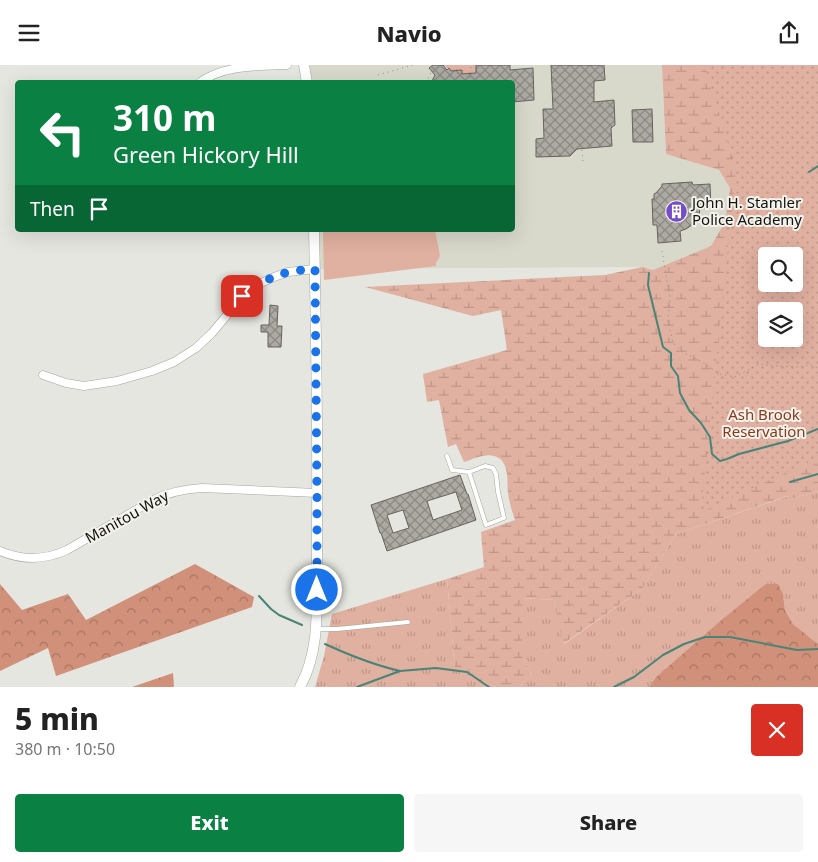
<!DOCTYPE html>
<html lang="en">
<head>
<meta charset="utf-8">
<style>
	:root { --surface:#fff; --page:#f6f6f6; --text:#222; --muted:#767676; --accent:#0b8043 }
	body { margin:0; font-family:"Noto Sans",sans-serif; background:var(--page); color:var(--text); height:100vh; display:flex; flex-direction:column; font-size:19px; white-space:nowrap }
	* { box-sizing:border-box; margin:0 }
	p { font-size:16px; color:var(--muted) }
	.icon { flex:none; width:28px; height:28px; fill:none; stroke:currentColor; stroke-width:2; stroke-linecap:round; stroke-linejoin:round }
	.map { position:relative; height:622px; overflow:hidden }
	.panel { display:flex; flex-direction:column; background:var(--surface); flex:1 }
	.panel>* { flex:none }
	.hud { position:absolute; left:15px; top:15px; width:500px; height:152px; border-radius:5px; box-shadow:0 5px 20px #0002; background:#0b8043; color:#fff; overflow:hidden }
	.buttons { position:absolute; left:758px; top:182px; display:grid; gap:10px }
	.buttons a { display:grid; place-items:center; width:45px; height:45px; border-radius:5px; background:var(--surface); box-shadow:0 5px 20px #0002; font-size:25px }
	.pin { position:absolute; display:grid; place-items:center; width:42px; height:42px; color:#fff; margin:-21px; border-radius:10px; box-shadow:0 2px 8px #0006 }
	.me { position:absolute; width:55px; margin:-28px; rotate:0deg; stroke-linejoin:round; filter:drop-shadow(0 0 4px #0008) }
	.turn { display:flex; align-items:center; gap:18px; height:105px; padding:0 15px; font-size:22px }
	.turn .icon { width:65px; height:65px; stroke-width:2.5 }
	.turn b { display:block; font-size:35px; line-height:42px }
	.then { display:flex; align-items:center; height:48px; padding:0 15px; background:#0003; gap:10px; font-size:19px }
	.round { display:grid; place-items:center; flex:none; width:52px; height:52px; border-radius:5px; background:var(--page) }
	.overview { display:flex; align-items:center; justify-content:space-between; height:85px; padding:0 15px }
	h1 { font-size:30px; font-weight:800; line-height:38px }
	.action { display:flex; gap:10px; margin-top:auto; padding:10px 15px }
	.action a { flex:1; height:58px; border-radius:5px; background:var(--accent); color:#fff; font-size:20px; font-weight:800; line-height:58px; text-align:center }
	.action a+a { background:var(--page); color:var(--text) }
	header { display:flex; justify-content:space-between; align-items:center; height:65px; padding:0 15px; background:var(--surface); font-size:22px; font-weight:800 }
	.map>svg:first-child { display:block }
	.built { fill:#d8d9cb }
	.grass { fill:url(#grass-tufts) }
	.forest { fill:url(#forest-crowns) }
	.wetland { fill:url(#wetland-marsh); fill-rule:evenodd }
	.park { fill:url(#park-dots); fill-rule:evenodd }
	.garden { fill:#e0b0a0 }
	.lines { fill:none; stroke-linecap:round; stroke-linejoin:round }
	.stream { stroke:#488477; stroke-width:2 }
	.building { fill:url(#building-cross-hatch); stroke:#67635e; fill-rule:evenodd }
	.lane-casing { stroke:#a5a59e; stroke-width:5 }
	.street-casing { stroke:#a5a59e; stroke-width:9 }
	.secondary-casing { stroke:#a5a59e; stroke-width:11 }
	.path { stroke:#8d8e89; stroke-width:1; stroke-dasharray:1 4; stroke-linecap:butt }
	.lane { stroke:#fff; stroke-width:4 }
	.street { stroke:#fff; stroke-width:8 }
	.secondary { stroke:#fff; stroke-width:10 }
	.route { stroke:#1a73e8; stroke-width:9; stroke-dasharray:0 16.2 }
	.labels { text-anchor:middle; stroke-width:4; stroke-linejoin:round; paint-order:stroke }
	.poi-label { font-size:15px; fill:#131311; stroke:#f3f3ec; text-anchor:start }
	.park-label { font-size:15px; fill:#89391c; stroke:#f3f3ec }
	.street-label { font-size:15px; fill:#131311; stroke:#f3f3ec }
</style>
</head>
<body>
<header><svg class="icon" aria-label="menu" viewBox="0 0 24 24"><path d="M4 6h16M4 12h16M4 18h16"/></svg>Navio<svg class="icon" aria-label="share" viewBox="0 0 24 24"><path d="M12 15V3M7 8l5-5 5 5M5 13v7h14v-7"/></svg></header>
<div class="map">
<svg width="818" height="622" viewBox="0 0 818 622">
	<defs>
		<pattern id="grass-tufts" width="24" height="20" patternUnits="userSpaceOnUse" patternTransform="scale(1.25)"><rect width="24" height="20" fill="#e0b0a0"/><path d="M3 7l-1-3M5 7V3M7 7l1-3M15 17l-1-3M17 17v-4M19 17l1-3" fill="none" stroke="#bf9689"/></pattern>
		<pattern id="forest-crowns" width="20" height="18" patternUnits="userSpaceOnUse" patternTransform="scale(1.25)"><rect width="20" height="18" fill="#d19079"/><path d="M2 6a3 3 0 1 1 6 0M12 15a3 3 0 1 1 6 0" fill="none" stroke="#a87462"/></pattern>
		<pattern id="wetland-marsh" width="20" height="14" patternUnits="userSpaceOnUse" patternTransform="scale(1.25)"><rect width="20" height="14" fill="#e0b0a0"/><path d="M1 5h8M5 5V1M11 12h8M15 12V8" fill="none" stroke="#bf9689"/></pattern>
		<pattern id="park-dots" width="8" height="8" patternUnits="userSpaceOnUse" patternTransform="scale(1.25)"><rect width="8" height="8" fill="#e0b0a0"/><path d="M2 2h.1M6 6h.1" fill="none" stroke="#bf9689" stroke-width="1.8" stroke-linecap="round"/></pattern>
		<pattern id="building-cross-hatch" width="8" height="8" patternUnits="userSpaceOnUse" patternTransform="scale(1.25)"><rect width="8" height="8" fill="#ada9a3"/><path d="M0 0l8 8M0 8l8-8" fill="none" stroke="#8c8883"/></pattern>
	</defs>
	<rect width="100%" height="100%" fill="#e5e6df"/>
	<!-- built -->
	<path class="built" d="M 307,0 L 662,0 L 666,89 L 719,105 L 730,123 L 725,157 L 711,181 L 653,205 L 642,202 L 315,204 L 314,165 L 512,165 L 512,18 L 308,17 Z"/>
	<!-- grass -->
	<path class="grass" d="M 444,0 L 476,0 L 476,8 L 472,9 L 462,17 L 461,6 L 451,6 Z
		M 818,426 L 818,579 L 793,559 L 785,545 L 783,529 L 719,557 L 656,612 L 649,622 L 519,622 L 532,610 L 522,591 L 522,533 L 554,535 L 564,579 L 642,524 L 676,469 L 789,431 L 788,435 Z
		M 447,514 L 455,605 L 496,622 L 315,622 L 324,591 L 332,549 Z"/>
	<!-- forest -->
	<path class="forest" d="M 195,499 L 254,532 L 252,542 L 56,611 L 48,583 L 0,606 L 0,519 L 22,545 L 68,529 L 86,555 Z
		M 766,519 L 778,519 L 783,529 L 785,545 L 793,559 L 818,579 L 818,622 L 649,622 L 656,612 L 719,557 Z
		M 173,608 L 174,621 L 173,622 L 132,622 Z"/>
	<!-- wetland -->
	<path class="wetland" d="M 662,0 L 818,0 L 818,426 L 788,435 L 788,431 L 676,469 L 642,524 L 563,579 L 554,535 L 522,533 L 522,591 L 532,610 L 519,622 L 496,622 L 455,605 L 447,514 L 484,502 L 481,467 L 515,455 C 512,446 509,437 508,428 C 507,416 510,395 494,391 C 485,388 473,394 464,397 L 456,379 L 448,382 L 439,335 L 427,337 L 423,309 L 507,285 L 501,245 L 473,251 L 365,222 L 605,210 L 642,202 L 653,205 L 711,181 L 725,157 L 730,123 L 719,105 L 666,89 ZM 766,191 L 794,191 L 794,219 L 766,219 ZM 766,246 L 794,246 L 794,274 L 766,274 Z"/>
	<!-- park -->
	<path class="park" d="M 704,0 L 818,0 L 818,393 L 701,447 L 736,104 ZM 766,191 L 794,191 L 794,219 L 766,219 ZM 766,246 L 794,246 L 794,274 L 766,274 Z"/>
	<!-- garden -->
	<path class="garden" d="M 323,165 L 435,165 L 440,191 L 436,198 L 436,201 L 324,215 Z"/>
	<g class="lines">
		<!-- stream -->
		<path class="stream" d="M 809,107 L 818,101
			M 649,208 L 648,220 L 663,282 L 671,288 L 671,301 L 678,311 L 680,328 L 689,345 L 701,358 L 710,372 L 712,389 L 720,396 L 727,394 L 739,389 L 788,376 L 818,364
			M 790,417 L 818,409
			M 259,531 L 271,544 L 279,550 L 302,560
			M 325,579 C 349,590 374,600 400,606
			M 357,622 L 400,606 L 436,603 L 467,607 L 489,622
			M 614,622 L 634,612 L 663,590 L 684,579 L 705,572 L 730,572 L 797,585 L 818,584"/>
	</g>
	<!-- building -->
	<path class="building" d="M 433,0 L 443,0 L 447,5 L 449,3 L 451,6 L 462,5 L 462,9 L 476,8 L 476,0 L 510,0 L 510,5 L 533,3 L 534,35 L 512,37 L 512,18 L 431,18 L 435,10 L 429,3 Z
		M 551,0 L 604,0 L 605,15 L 594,16 L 594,37 L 614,35 L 615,60 L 611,63 L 612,81 L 577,84 L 570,91 L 536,92 L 536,74 L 544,73 L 543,44 L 553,44 Z
		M 652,44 L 653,77 L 633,77 L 632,45 Z
		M 692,117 L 693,120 L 710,119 L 711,143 L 700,144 L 699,150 L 692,160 L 686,164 L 680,166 L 681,176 L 658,178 L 657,160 L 653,160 L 652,134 L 654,134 L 654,129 L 656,128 L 662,121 L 662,119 Z
		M 270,240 L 278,241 L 277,261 L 282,261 L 281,282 L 268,282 L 268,267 L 261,267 L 261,260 L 269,260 Z
		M 460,410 L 467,429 L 468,429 L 476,455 L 387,486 L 381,468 L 380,468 L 371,440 ZM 456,427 L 462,445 L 433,455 L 427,436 ZM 403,445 L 409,463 L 393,468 L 387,450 Z"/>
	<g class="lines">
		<defs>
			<path id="lane" d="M 447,391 L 452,405 L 469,407
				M 485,401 L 493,403 L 496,409 L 498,427 L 504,453 L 486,460 L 469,407 Z
				M 316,564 L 337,564 L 408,557"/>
			<path id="street" d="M 199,18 C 223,0 258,1 287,0
				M 43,310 L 66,318 L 84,321 L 117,316 L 152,306 L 174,297 L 196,283 L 212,268 L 243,231 L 259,219 L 274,212 L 288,207 L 315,204
				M 0,486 C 23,496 45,495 67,485 L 153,435 C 169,427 184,424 202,423 L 317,428"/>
			<path id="secondary" d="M 304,0 L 307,18
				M 300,622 C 317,591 317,556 317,522 C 317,501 317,479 317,458 C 318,360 316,262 314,165"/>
		</defs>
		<!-- lane casing -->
		<use href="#lane" class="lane-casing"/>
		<!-- street casing -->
		<use href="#street" class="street-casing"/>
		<!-- secondary casing -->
		<use href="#secondary" class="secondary-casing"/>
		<!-- path -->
		<path class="path" d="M 378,10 L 413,0
			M 426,18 L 430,9 L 441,0
			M 470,18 L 470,8 L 471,0
			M 582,85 L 583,97
			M 662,186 L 670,233 L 668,256 L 673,278 L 683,287 L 702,297 L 720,309 L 735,312 L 759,299 L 774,301 L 798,302 L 811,300 L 818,303"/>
		<!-- lane -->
		<use href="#lane" class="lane"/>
		<!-- street -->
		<use href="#street" class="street"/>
		<!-- secondary -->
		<use href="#secondary" class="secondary"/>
	</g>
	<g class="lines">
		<!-- route -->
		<path class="route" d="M 242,231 C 253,224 263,216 274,212 C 287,206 301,205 315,204 L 317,428 L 317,525"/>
	</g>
	<!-- icons -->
	<defs>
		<symbol id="building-disc" viewBox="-11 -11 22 22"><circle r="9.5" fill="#754dc6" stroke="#f3f3ec"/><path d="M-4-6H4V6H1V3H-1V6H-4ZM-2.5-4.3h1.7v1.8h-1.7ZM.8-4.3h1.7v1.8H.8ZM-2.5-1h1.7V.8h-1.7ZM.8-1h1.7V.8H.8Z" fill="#fff"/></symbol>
	</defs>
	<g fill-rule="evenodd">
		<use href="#building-disc" x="664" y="134" width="25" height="25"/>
	</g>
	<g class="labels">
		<!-- poi labels -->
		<g class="poi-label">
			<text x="692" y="143">John H. Stamler<tspan x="692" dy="17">Police Academy</tspan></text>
		</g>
		<!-- park labels -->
		<g class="park-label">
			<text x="764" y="355">Ash Brook<tspan x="764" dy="17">Reservation</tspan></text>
		</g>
		<!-- street labels -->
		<g class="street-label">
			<text transform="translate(127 452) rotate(-29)" y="5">Manitou Way</text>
		</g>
	</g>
</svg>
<div class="buttons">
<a><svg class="icon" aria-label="search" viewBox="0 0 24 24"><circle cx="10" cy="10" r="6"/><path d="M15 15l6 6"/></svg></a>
<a><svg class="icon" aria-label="layers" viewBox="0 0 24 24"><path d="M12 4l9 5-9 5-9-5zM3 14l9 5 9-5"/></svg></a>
</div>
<div class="pin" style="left:242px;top:231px;background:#d93025"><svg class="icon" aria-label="arrive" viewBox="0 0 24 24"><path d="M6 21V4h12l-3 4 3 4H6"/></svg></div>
<svg class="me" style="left:317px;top:525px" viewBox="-20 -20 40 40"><circle r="17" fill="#1a73e8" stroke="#fff" stroke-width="3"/><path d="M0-11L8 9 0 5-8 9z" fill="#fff"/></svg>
<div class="hud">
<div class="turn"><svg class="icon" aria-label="left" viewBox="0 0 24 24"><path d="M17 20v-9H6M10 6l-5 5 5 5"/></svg><div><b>310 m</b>Green Hickory Hill</div></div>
<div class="then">Then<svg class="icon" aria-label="arrive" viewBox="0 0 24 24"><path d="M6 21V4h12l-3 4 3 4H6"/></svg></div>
</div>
</div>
<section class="panel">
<div class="overview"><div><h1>5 min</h1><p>380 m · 10:50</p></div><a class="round" style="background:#d93025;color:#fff"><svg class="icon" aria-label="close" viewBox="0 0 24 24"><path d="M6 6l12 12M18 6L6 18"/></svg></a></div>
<div class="action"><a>Exit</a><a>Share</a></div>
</section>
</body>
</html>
